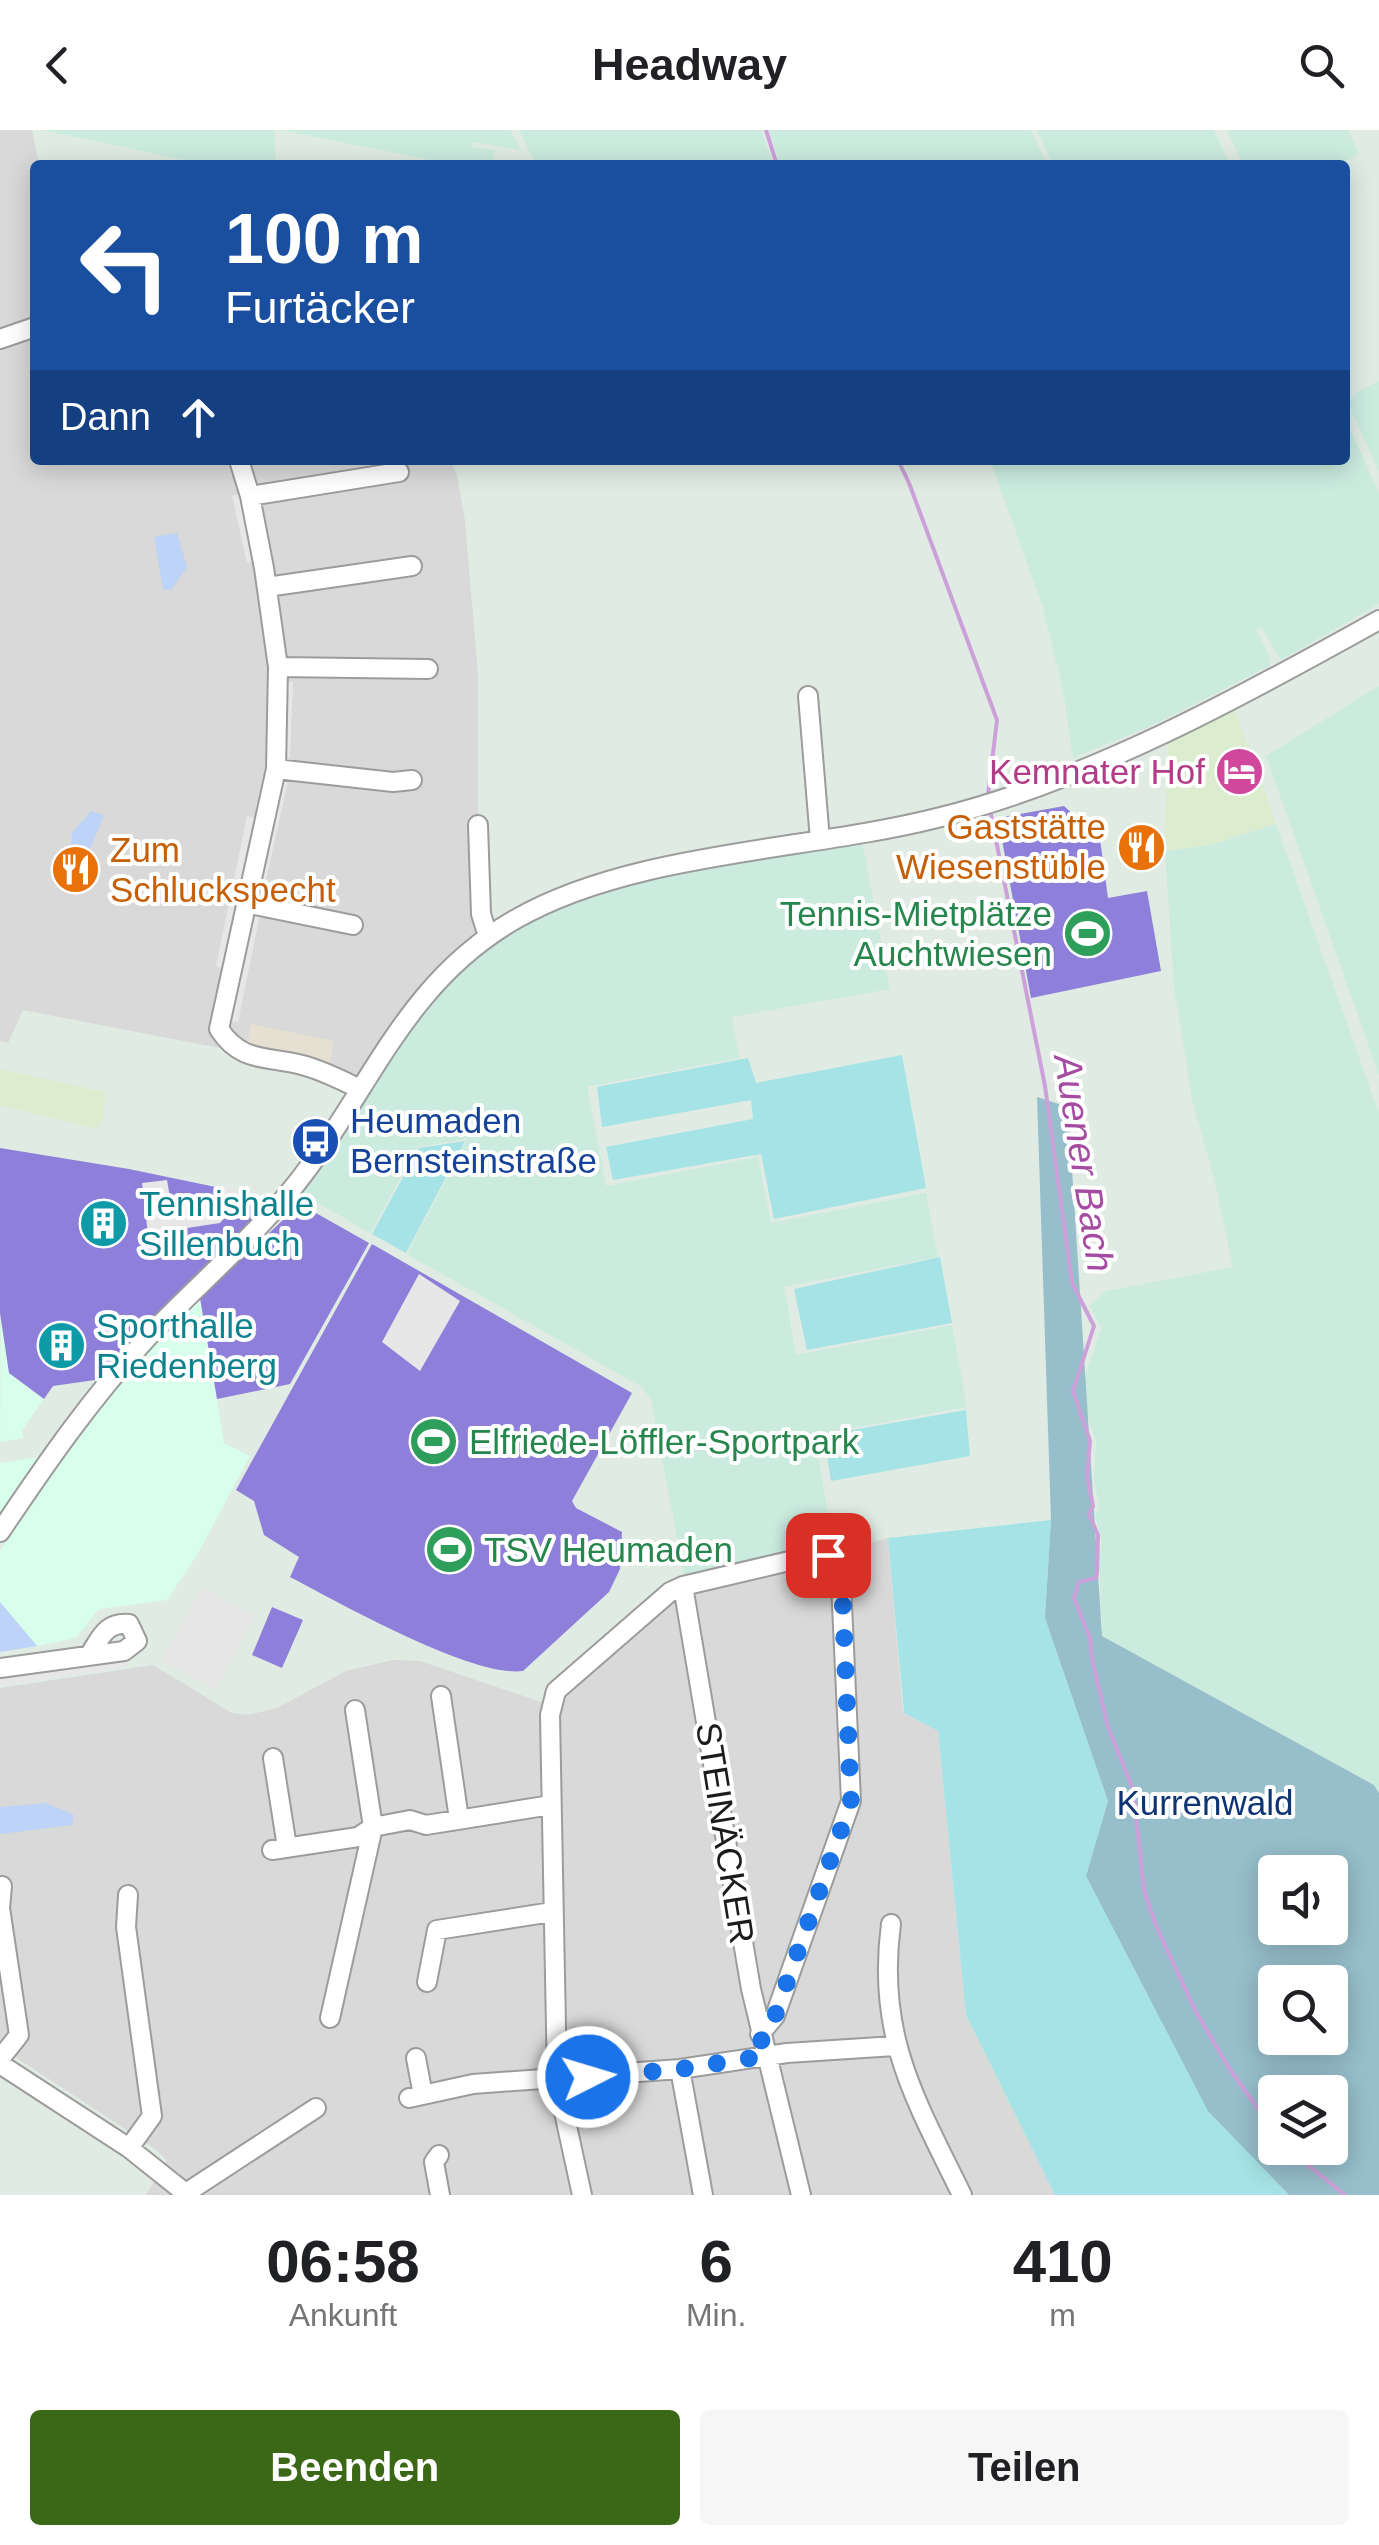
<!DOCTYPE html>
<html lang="de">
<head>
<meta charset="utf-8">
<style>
	:root { --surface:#fff; --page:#f6f6f6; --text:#202124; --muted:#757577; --accent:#3b6816 }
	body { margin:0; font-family:Helvetica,sans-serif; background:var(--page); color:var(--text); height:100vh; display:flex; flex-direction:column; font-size:38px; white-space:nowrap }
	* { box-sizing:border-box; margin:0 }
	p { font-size:32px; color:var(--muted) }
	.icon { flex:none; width:55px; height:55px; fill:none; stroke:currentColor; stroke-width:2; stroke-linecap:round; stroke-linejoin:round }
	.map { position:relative; height:2065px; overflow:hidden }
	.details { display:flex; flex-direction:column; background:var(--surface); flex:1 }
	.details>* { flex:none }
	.hud { position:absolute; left:30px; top:30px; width:1320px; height:305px; border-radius:10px; box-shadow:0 5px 25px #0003; background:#1a4fa0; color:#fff; overflow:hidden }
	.controls { position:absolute; left:1258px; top:1725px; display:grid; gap:20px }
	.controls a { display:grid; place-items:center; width:90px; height:90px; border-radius:10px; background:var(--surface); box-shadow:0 5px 25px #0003; font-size:50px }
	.pin { position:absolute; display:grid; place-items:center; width:85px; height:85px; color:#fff; margin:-42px; border-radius:20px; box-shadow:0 5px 15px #0006 }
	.me { position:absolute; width:110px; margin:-55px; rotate:85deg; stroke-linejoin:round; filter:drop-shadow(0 0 8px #0008) }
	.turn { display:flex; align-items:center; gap:35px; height:210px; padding:0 30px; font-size:45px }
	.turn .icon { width:130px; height:130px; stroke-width:2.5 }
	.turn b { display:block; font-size:70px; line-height:85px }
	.then { display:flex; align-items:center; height:95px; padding:0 30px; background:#0003; gap:20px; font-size:38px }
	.eta { display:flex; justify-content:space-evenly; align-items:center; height:170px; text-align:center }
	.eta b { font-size:60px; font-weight:600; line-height:70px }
	.primary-button { display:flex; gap:20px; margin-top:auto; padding:20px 30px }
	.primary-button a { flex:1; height:115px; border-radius:10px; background:var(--accent); color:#fff; font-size:40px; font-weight:600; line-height:115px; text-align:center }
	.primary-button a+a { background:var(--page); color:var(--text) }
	header { display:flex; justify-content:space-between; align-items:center; height:130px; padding:0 30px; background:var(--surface); font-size:45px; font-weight:600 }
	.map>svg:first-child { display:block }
	.residential { fill:#d8d9d8 }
	.commercial { fill:#dcedcf }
	.industrial { fill:#e5e0d2 }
	.education { fill:#d8feec }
	.farmland { fill:#cbebdf }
	.grass { fill:#a6e3e6 }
	.forest { fill:#96becb; fill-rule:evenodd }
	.park { fill:#bdd3f7 }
	.pitch { fill:#8d7fda }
	.parking { fill:#e7e7e7 }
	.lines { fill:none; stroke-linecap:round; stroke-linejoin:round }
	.stream { stroke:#cca1d9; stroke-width:4 }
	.minor-casing { stroke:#9c9c9c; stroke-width:22 }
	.minor { stroke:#fff; stroke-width:18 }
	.route { stroke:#1a73e8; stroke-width:18; stroke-dasharray:0 32.4 }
	.labels { text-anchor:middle; stroke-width:8; stroke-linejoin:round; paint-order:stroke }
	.hotel-label { font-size:35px; fill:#b23c85; stroke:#fff; text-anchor:end }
	.food-label { font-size:35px; fill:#c56008; stroke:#fff; text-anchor:end }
	.leisure-label { font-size:35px; fill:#27864d; stroke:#fff; text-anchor:start }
	.transit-label { font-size:35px; fill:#164399; stroke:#fff; text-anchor:start }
	.culture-label { font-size:35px; fill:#0d838f; stroke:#fff; text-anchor:start }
	.park-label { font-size:35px; fill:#0e3473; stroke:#fff }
	.street-label { font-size:35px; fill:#1b1b1b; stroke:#fff }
	.water-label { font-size:38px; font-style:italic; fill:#a64ba2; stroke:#fff }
</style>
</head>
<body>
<header><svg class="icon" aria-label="back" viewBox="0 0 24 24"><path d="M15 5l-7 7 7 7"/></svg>Headway<svg class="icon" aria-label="search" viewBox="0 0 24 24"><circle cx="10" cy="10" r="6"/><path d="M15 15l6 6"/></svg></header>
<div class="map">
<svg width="1379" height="2065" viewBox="0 0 1379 2065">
	<rect width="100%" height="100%" fill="#e0ece3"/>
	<!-- residential -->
	<path class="residential" d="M 0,0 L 32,0 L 39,35 L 35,35 L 35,330 L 450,330 L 457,345 L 465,391 L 478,545 L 478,670 L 481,784 L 484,797 L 360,959 L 240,922 L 23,880 L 8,913 L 0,911 Z
		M 888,1408 L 903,1583 L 938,1600 L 966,1885 L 1055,2065 L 146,2065 L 167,2030 L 154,2018 L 0,1917 L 0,1558 L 153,1535 L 232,1583 L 248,1585 L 277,1578 L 346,1541 L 393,1530 L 420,1531 L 541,1572 L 560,1574 L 561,1563 L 677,1466 Z"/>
	<!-- commercial -->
	<path class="commercial" d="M 1233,574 L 1276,694 L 1211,715 L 1165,721 L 1168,607 Z
		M 0,939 L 105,962 L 104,988 L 97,999 L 0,975 Z"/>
	<!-- industrial -->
	<path class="industrial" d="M 251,894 L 334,911 L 330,934 L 247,917 Z"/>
	<!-- education -->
	<path class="education" d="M 200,1168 L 224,1313 L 250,1326 L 197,1425 L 167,1470 L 99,1479 L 76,1508 L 37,1516 L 0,1472 L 0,1421 L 66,1324 L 123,1250 Z
		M 1,1183 L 9,1243 L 44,1269 L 22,1300 L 23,1308 L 0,1312 Z
		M 41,1327 L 0,1382 L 0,1333 Z"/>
	<!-- farmland -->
	<path class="farmland" d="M 43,0 L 274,0 L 276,35 L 208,35 Z
		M 281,0 L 510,0 L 521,20 L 473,12 L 472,17 L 495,20 L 492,35 L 457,35 Z
		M 519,0 L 761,0 L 774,35 L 536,35 Z
		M 769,0 L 1031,0 L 1047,35 L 780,35 Z
		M 1037,0 L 1214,0 L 1230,35 L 1053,35 Z
		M 1227,0 L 1348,0 L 1359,24 L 1338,35 L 1243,35 Z
		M 1379,251 L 1379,342 L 1348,273 L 1357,262 Z
		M 1345,287 L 1379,363 L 1379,474 L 1281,530 L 1262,498 L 1256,499 L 1271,530 L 1269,536 L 1151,596 L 1073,628 L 1063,560 L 1042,475 L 990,330 L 1345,330 Z
		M 1379,556 L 1379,945 L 1266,626 Z
		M 1276,694 L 1379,983 L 1379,1663 L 1374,1655 L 1102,1506 L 1099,1428 L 1102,1412 L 1095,1386 L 1099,1377 L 1094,1348 L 1096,1312 L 1080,1263 L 1101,1198 L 1090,1176 L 1106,1161 L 1233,1137 L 1214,1048 L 1193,974 L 1174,857 L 1165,721 L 1211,715 Z
		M 862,710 L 890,859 L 732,887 L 739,928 L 587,957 L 606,1056 L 758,1027 L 771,1093 L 926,1063 L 938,1127 L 784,1157 L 796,1225 L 952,1195 L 967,1277 L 815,1305 L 833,1415 L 685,1450 L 651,1270 L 642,1257 L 407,1124 L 467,1009 L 418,1017 L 370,1103 L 301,1063 L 336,1021 L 399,908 L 447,851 L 523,793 L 557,777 L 642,751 Z"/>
	<!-- grass -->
	<path class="grass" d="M 902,925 L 926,1058 L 774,1089 L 761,1024 L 613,1050 L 606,1017 L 753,989 L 751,970 L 602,997 L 597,957 L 748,928 L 756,953 Z
		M 465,1011 L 406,1123 L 372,1104 L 419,1018 Z
		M 940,1127 L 952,1193 L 807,1220 L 794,1159 Z
		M 966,1280 L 970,1326 L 831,1351 L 824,1305 Z
		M 1051,1390 L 1045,1488 L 1108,1671 L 1086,1746 L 1208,1980 L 1289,2065 L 1055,2065 L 966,1885 L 938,1601 L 904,1583 L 888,1408 Z"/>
	<!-- forest -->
	<path class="forest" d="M 1037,967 L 1068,977 L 1102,1506 L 1374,1655 L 1379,1663 L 1379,2065 L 1289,2065 L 1208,1981 L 1086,1746 L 1108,1671 L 1045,1488 L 1051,1390 ZM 1275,1742 L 1330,1742 L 1330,1798 L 1275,1798 ZM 1275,1852 L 1330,1852 L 1330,1908 L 1275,1908 ZM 1275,1962 L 1330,1962 L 1330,2018 L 1275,2018 Z"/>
	<!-- park -->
	<path class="park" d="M 177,403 L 187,437 L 172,459 L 163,460 L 154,407 Z
		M 91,681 L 104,685 L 88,724 L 70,722 L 72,703 Z
		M 0,1472 L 37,1516 L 0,1522 Z
		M 46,1673 L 74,1685 L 72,1695 L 0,1704 L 0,1677 Z"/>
	<!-- pitch -->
	<path class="pitch" d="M 1064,676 L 1100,709 L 1108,768 L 1147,761 L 1161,841 L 1031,868 L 998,688 Z
		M 0,1018 L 129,1039 L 230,1060 L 259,1082 L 109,1248 L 53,1256 L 44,1269 L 9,1243 L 0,1183 Z
		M 300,1074 L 369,1113 L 290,1254 L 217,1269 L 200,1168 Z
		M 372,1114 L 632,1263 L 572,1371 L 576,1378 L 622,1402 L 620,1439 L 609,1462 L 523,1541 C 472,1548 338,1472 290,1447 L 299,1427 L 264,1405 L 254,1371 L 236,1360 Z
		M 272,1477 L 303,1490 L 282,1538 L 252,1525 Z"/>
	<!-- parking -->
	<path class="parking" d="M 242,364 L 258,430 L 247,433 L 232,366 Z
		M 284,552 L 293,552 L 290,628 L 281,628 Z
		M 278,649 L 288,651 L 263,764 L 253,762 Z
		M 247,686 L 258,689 L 226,839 L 216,836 Z
		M 250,782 L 260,784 L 238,892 L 228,890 Z
		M 167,1050 L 171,1073 L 205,1068 L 210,1075 L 228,1055 L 243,1067 L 220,1093 L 148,1104 L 142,1053 Z
		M 419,1144 L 460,1171 L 420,1241 L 382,1212 Z
		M 202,1457 L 255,1486 L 216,1560 L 162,1531 Z
		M 124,1521 L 127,1537 L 0,1556 L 0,1538 Z"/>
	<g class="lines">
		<!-- stream -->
		<path class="stream" d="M 766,0 L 777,35
			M 898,330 L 909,353 L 997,590 L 988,665
			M 990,680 L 1045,956 L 1072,1153 L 1094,1196 L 1073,1261 L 1090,1311 L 1087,1346 L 1093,1376 L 1089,1384 L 1098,1405 L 1097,1443 L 1096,1448 L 1079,1452 L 1074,1468 L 1090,1508 L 1092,1529 L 1108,1597 L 1133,1659 L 1144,1760 L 1156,1796 L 1196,1882 L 1229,1938 L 1275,2003
			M 1287,2018 L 1345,2065"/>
		<defs>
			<path id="minor" d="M 0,209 L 35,197
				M 239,330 L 250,366 L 264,438 L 278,537 L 276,639 L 219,899 C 241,933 267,926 302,935 C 322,940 341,950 360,959
				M 250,366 L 399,342
				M 267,457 L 412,436
				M 278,537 L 428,539
				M 808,566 L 820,710
				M 276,639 L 393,652 L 412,650
				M 478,695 L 481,784 L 488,806
				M 245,773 L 353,795
				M 0,1402 C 45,1335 91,1268 147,1208 C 194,1158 248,1113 292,1059 C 370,963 402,854 516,789 C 633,722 806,721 937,688 C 1088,651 1243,566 1379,490
				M 683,1456 L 751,1859 L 801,2065
				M 0,1538 L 124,1521 L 137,1511 L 129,1494 C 106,1492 101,1507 90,1524
				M 441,1566 L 459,1689
				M 273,1628 L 287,1717
				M 272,1720 L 358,1707 L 373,1697 L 410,1690 L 426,1695 L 551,1675
				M 128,1765 L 126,1797 L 152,1986 L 129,2018
				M 891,1794 C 876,1905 915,1969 962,2065
				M 427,1852 L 437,1800 L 552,1782
				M 330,1888 L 373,1697 L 355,1580
				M 416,1928 L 423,1965
				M 0,1929 L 19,1905 L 0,1778 L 2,1756
				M 0,1934 L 129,2018 L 188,2065
				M 680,1939 L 703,2065
				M 409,1968 L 473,1954 L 680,1939 L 787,1923 L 895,1916
				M 439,2025 L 434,2032 L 440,2065
				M 186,2063 L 316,1978
				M 582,2065 L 557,1950 L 550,1585 L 556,1561 L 670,1462 L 683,1456 L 823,1423 L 831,1429 L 841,1453 L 851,1671 L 775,1886 L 760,1904"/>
		</defs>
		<!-- minor casing -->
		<use href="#minor" class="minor-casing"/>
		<!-- minor -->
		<use href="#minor" class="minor"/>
	</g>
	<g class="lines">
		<!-- route -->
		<path class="route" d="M 588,1947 L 680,1939 L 765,1926 L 760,1904 L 775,1886 L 851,1672 L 842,1453 L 828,1425"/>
	</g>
	<!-- icons -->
	<defs>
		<symbol id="hotel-disc" viewBox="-11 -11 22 22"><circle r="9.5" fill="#d1479c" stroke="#fff"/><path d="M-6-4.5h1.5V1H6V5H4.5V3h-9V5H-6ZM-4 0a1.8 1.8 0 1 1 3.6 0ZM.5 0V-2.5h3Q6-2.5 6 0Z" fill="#fff"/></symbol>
		<symbol id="restaurant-disc" viewBox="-11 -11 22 22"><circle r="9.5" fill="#e8710a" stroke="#fff"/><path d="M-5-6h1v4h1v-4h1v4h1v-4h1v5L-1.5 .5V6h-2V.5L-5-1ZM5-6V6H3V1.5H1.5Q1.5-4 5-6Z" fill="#fff"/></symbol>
		<symbol id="stadium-disc" viewBox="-11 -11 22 22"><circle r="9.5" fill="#2e9e5b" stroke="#fff"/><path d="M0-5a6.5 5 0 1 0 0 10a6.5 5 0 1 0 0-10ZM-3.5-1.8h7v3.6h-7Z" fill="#fff"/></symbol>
		<symbol id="bus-disc" viewBox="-11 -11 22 22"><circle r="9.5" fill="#1a4fb4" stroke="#fff"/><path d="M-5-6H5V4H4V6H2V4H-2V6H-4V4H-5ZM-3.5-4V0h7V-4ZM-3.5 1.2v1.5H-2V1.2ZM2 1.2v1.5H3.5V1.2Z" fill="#fff"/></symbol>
		<symbol id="building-disc" viewBox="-11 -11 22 22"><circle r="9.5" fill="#0f9aa8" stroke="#fff"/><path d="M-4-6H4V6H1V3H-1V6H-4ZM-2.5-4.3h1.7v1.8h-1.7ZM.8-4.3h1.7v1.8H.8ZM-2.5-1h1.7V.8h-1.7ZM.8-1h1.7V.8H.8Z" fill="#fff"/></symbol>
	</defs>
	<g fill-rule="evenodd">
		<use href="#hotel-disc" x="1212" y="614" width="55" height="55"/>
		<use href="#restaurant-disc" x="1114" y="690" width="55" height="55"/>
		<use href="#restaurant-disc" x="48" y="712" width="55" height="55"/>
		<use href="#stadium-disc" x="1060" y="776" width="55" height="55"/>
		<use href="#bus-disc" x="288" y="984" width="55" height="55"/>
		<use href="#building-disc" x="76" y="1066" width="55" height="55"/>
		<use href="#building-disc" x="34" y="1188" width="55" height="55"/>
		<use href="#stadium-disc" x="406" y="1284" width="55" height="55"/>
		<use href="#stadium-disc" x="422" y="1392" width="55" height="55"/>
	</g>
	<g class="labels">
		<!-- hotel labels -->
		<g class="hotel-label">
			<text x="1205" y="654">Kemnater Hof</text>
		</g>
		<!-- food labels -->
		<g class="food-label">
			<text x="1106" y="709">Gaststätte<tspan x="1106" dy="40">Wiesenstüble</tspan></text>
			<text x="110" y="732" text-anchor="start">Zum<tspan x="110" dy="40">Schluckspecht</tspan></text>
		</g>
		<!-- leisure labels -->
		<g class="leisure-label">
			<text x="1052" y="796" text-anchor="end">Tennis-Mietplätze<tspan x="1052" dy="40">Auchtwiesen</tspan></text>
			<text x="469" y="1324">Elfriede-Löffler-Sportpark</text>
			<text x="484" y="1432">TSV Heumaden</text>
		</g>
		<!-- transit labels -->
		<g class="transit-label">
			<text x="350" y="1003">Heumaden<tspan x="350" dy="40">Bernsteinstraße</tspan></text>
		</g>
		<!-- culture labels -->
		<g class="culture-label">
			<text x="139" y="1086">Tennishalle<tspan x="139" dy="40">Sillenbuch</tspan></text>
			<text x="96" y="1208">Sporthalle<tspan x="96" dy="40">Riedenberg</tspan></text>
		</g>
		<!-- park labels -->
		<g class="park-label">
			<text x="1205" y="1685">Kurrenwald</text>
		</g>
		<!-- street labels -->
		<g class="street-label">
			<text transform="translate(725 1703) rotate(81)" y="12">STEINÄCKER</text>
		</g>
		<!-- water labels -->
		<g class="water-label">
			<text transform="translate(1084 1033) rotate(81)" y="13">Auener Bach</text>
		</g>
	</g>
</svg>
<div class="controls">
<a><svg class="icon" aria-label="sound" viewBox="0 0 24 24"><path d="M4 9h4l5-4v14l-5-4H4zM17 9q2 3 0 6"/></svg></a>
<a><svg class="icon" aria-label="search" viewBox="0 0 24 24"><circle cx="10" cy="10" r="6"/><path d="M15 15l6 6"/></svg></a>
<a><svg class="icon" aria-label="layers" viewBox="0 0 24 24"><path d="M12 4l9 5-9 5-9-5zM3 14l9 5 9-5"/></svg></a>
</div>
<div class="pin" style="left:828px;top:1425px;background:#d93025"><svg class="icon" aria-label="arrive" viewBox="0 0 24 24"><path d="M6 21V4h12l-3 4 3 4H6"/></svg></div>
<svg class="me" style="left:588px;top:1947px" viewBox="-20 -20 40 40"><circle r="17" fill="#1a73e8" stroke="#fff" stroke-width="3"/><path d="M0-11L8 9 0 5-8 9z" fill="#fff"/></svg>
<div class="hud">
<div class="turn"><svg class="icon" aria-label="left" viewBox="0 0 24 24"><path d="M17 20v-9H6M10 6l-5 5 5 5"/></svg><div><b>100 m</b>Furtäcker</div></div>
<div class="then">Dann<svg class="icon" aria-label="ahead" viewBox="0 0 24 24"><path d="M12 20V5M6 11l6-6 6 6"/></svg></div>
</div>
</div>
<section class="details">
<div class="eta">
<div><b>06:58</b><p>Ankunft</p></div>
<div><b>6</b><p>Min.</p></div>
<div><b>410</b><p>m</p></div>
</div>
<div class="primary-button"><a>Beenden</a><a>Teilen</a></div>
</section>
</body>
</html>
